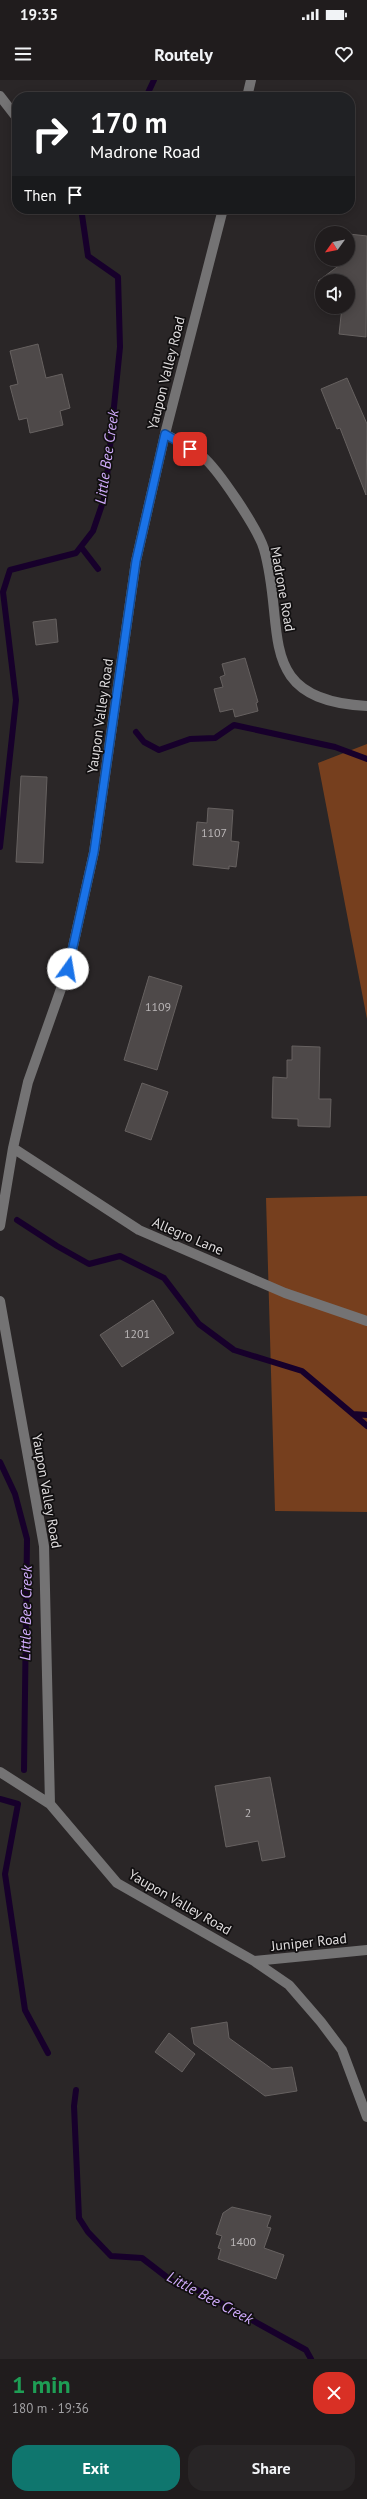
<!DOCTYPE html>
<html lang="en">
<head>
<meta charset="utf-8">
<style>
	:root { --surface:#201c1d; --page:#282526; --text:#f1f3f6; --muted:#a2a1a4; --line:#3d3a3b; --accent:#0f766e }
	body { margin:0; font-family:"PT Sans",sans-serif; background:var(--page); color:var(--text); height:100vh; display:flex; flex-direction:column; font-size:15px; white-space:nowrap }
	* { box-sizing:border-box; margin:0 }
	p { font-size:13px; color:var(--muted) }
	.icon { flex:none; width:22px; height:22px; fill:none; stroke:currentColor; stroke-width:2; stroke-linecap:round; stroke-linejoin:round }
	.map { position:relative; height:2279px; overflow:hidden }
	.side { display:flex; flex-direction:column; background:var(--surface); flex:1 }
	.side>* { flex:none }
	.banner { position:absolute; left:12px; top:12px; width:343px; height:122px; border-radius:16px; box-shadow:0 2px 10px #0003,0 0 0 1px var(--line); background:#202124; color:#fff; overflow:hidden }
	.needle { width:26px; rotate:237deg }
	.buttons { position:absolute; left:315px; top:146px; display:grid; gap:8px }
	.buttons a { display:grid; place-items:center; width:40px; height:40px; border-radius:50%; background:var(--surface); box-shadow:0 2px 10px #0003,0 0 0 1px var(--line); font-size:20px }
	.pin { position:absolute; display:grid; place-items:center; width:34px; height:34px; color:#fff; margin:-17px; border-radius:8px; box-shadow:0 2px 6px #0006 }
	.me { position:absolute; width:44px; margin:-22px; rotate:13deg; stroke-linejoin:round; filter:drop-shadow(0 0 3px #0008) }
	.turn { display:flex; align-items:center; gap:14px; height:84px; padding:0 12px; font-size:18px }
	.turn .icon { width:52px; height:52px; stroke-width:2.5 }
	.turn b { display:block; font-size:28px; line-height:34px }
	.then { display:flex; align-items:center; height:38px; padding:0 12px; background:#0003; gap:8px; font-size:15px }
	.round { display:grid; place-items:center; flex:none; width:42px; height:42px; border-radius:16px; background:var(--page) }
	.overview { display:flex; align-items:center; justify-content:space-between; height:68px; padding:0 12px }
	h1 { font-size:24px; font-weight:800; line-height:30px; color:#1e9e55 }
	.primary-button { display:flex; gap:8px; margin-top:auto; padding:8px 12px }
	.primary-button a { flex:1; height:46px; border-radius:16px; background:var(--accent); color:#fff; font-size:16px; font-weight:800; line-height:46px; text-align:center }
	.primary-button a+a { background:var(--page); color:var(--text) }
	.status { display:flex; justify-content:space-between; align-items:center; height:28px; padding:0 20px; background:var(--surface); direction:ltr }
	.status svg { height:11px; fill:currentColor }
	header { display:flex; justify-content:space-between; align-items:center; height:52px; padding:0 12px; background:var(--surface); font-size:18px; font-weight:800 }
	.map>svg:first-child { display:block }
	.forest { fill:#763f1e }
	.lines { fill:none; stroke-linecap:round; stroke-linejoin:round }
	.stream { stroke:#17002b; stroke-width:6 }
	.building { fill:#4e4949; stroke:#666160 }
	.minor { stroke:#747374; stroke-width:10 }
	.route-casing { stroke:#114b97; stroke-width:10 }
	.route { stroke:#1a73e8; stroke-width:7 }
	.labels { text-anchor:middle; stroke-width:3.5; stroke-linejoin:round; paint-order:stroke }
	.number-label { font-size:12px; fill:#bbb7b8 }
	.street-label { font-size:14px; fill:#dfdcdd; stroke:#110f10 }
	.water-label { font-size:15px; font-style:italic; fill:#d1acfd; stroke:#110f10 }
</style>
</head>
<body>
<div class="status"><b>19:35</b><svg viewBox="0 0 49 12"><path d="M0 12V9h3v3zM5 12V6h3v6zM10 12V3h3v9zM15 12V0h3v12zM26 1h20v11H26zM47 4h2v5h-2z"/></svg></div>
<header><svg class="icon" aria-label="menu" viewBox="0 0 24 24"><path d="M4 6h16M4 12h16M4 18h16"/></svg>Routely<svg class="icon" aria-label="heart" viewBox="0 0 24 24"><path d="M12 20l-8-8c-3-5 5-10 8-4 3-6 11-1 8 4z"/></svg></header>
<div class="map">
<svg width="367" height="2279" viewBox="0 0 367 2279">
	<rect width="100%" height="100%" fill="#2a2627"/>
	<!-- forest -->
	<path class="forest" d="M 367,664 L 367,939 L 318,683 Z
		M 367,1116 L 367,1432 L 275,1431 L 266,1118 Z"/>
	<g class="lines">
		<!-- stream -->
		<path class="stream" d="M 146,17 L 154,0
			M 81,467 L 98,489
			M 136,652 L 144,662 L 159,670 L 190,659 L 215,658 L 234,645 L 335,667 L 367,679
			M 0,767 L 16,620 L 3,512 L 10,490 L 76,473 L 93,451 L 105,416 L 120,267 L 118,197 L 88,176 L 82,135
			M 17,1140 L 57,1166 L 89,1184 L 120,1176 L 164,1198 L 199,1244 L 234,1270 L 302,1291 L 367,1346
			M 353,1334 L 367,1335
			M 0,1382 L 15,1414 L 27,1459 L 24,1690
			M 0,1719 L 18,1724 L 5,1794 L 25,1930 L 48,1973
			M 76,2010 L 74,2026 L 79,2138 L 88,2152 L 111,2176 L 142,2178 L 177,2205 L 192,2207 L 306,2270 L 311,2279"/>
	</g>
	<!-- building -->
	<path class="building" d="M 349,154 L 367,156 L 366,257 L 339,254 L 342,227 L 348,227 L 348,201 L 318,201 L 348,179 Z
		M 38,264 L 46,298 L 62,294 L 70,328 L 60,331 L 63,345 L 30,353 L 27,338 L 19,340 L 10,306 L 18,304 L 10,271 Z
		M 347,298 L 367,344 L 366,415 L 340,348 L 337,349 L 321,309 Z
		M 56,539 L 58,562 L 36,565 L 33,542 Z
		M 245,578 L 258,622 L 256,623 L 258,631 L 235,637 L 233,629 L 220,632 L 214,609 L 223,607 L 220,597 L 225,595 L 222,584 Z
		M 21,696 L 47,697 L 43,783 L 16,782 Z
		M 208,728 L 233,730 L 231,761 L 239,762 L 236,787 L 229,786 L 229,789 L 193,785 L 197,742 L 207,743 Z
		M 149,896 L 182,906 L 157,990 L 124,980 Z
		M 292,966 L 320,967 L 319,1019 L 331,1019 L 330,1047 L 298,1046 L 298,1039 L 272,1038 L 273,997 L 287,998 L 287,980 L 292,980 Z
		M 142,1003 L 168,1012 L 151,1060 L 125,1051 Z
		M 153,1220 L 174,1253 L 122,1287 L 100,1255 Z
		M 270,1697 L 285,1777 L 262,1781 L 258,1761 L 226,1767 L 215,1706 Z
		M 227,1942 L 229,1958 L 272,1989 L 292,1987 L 297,2011 L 265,2016 L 194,1964 L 191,1948 Z
		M 169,1953 L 195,1974 L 182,1992 L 155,1972 Z
		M 232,2127 L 271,2136 L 267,2147 L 271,2148 L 264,2168 L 284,2175 L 276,2199 L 218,2179 L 221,2169 L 218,2168 L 222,2156 L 216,2154 L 223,2133 Z"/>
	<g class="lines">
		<!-- minor -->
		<path class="minor" d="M 0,16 L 17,38
			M 247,17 L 251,0
			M 165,354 C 177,361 191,367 202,376 C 218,389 258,449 264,469 C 287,549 252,620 367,626
			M 13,1068 L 139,1150 L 285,1213 L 367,1241
			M 0,1146 L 13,1068 L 28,1002 L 68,889 L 94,772 L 136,481 L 165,354 L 223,129
			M 0,1221 L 44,1466 L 50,1724 L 117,1803 L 254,1881 L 289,1905 L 321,1942 L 342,1970 L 367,2037
			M 0,1692 L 50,1724
			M 254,1881 L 367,1870"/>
	</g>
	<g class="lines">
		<defs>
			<path id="route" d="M 68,889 L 94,772 L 136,481 L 165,354 L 190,369"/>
		</defs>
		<!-- route casing -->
		<use href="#route" class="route-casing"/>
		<!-- route -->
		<use href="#route" class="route"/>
	</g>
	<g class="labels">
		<!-- number labels -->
		<g class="number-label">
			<text x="214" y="757">1107</text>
			<text x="158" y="931">1109</text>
			<text x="137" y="1258">1201</text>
			<text x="248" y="1737">2</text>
			<text x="243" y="2166">1400</text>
		</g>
		<!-- street labels -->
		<g class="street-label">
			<text transform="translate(166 293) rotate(-76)" y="5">Yaupon Valley Road</text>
			<text transform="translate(283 509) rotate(80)" y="5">Madrone Road</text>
			<text transform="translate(100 636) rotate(-82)" y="5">Yaupon Valley Road</text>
			<text transform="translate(188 1156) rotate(23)" y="5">Allegro Lane</text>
			<text transform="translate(47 1411) rotate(80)" y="5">Yaupon Valley Road</text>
			<text transform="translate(180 1822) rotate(30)" y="5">Yaupon Valley Road</text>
			<text transform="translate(309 1862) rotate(-6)" y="5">Juniper Road</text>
		</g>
		<!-- water labels -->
		<g class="water-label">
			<text transform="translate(107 377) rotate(-82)" y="5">Little Bee Creek</text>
			<text transform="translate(26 1533) rotate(-89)" y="5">Little Bee Creek</text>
			<text transform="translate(210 2218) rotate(28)" y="5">Little Bee Creek</text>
		</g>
	</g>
</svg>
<div class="buttons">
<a><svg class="needle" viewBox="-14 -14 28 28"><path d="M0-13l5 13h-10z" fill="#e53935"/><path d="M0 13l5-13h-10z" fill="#a2a1a4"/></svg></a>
<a><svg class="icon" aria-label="sound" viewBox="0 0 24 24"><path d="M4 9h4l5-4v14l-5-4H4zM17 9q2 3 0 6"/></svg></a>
</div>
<div class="pin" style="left:190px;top:369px;background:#d93025"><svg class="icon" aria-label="arrive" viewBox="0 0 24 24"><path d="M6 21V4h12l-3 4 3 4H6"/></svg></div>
<svg class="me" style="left:68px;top:889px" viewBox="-20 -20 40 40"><circle r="19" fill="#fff"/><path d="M0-13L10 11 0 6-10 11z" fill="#1a73e8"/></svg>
<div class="banner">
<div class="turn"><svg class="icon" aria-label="right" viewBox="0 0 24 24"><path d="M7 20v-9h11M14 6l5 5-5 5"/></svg><div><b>170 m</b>Madrone Road</div></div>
<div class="then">Then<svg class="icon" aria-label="arrive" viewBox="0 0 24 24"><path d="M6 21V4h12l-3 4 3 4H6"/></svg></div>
</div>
</div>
<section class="side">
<div class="overview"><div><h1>1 min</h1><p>180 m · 19:36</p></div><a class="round" style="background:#d93025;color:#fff"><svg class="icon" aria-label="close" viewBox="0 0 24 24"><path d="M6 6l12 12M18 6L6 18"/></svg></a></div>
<div class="primary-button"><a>Exit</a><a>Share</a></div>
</section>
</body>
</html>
